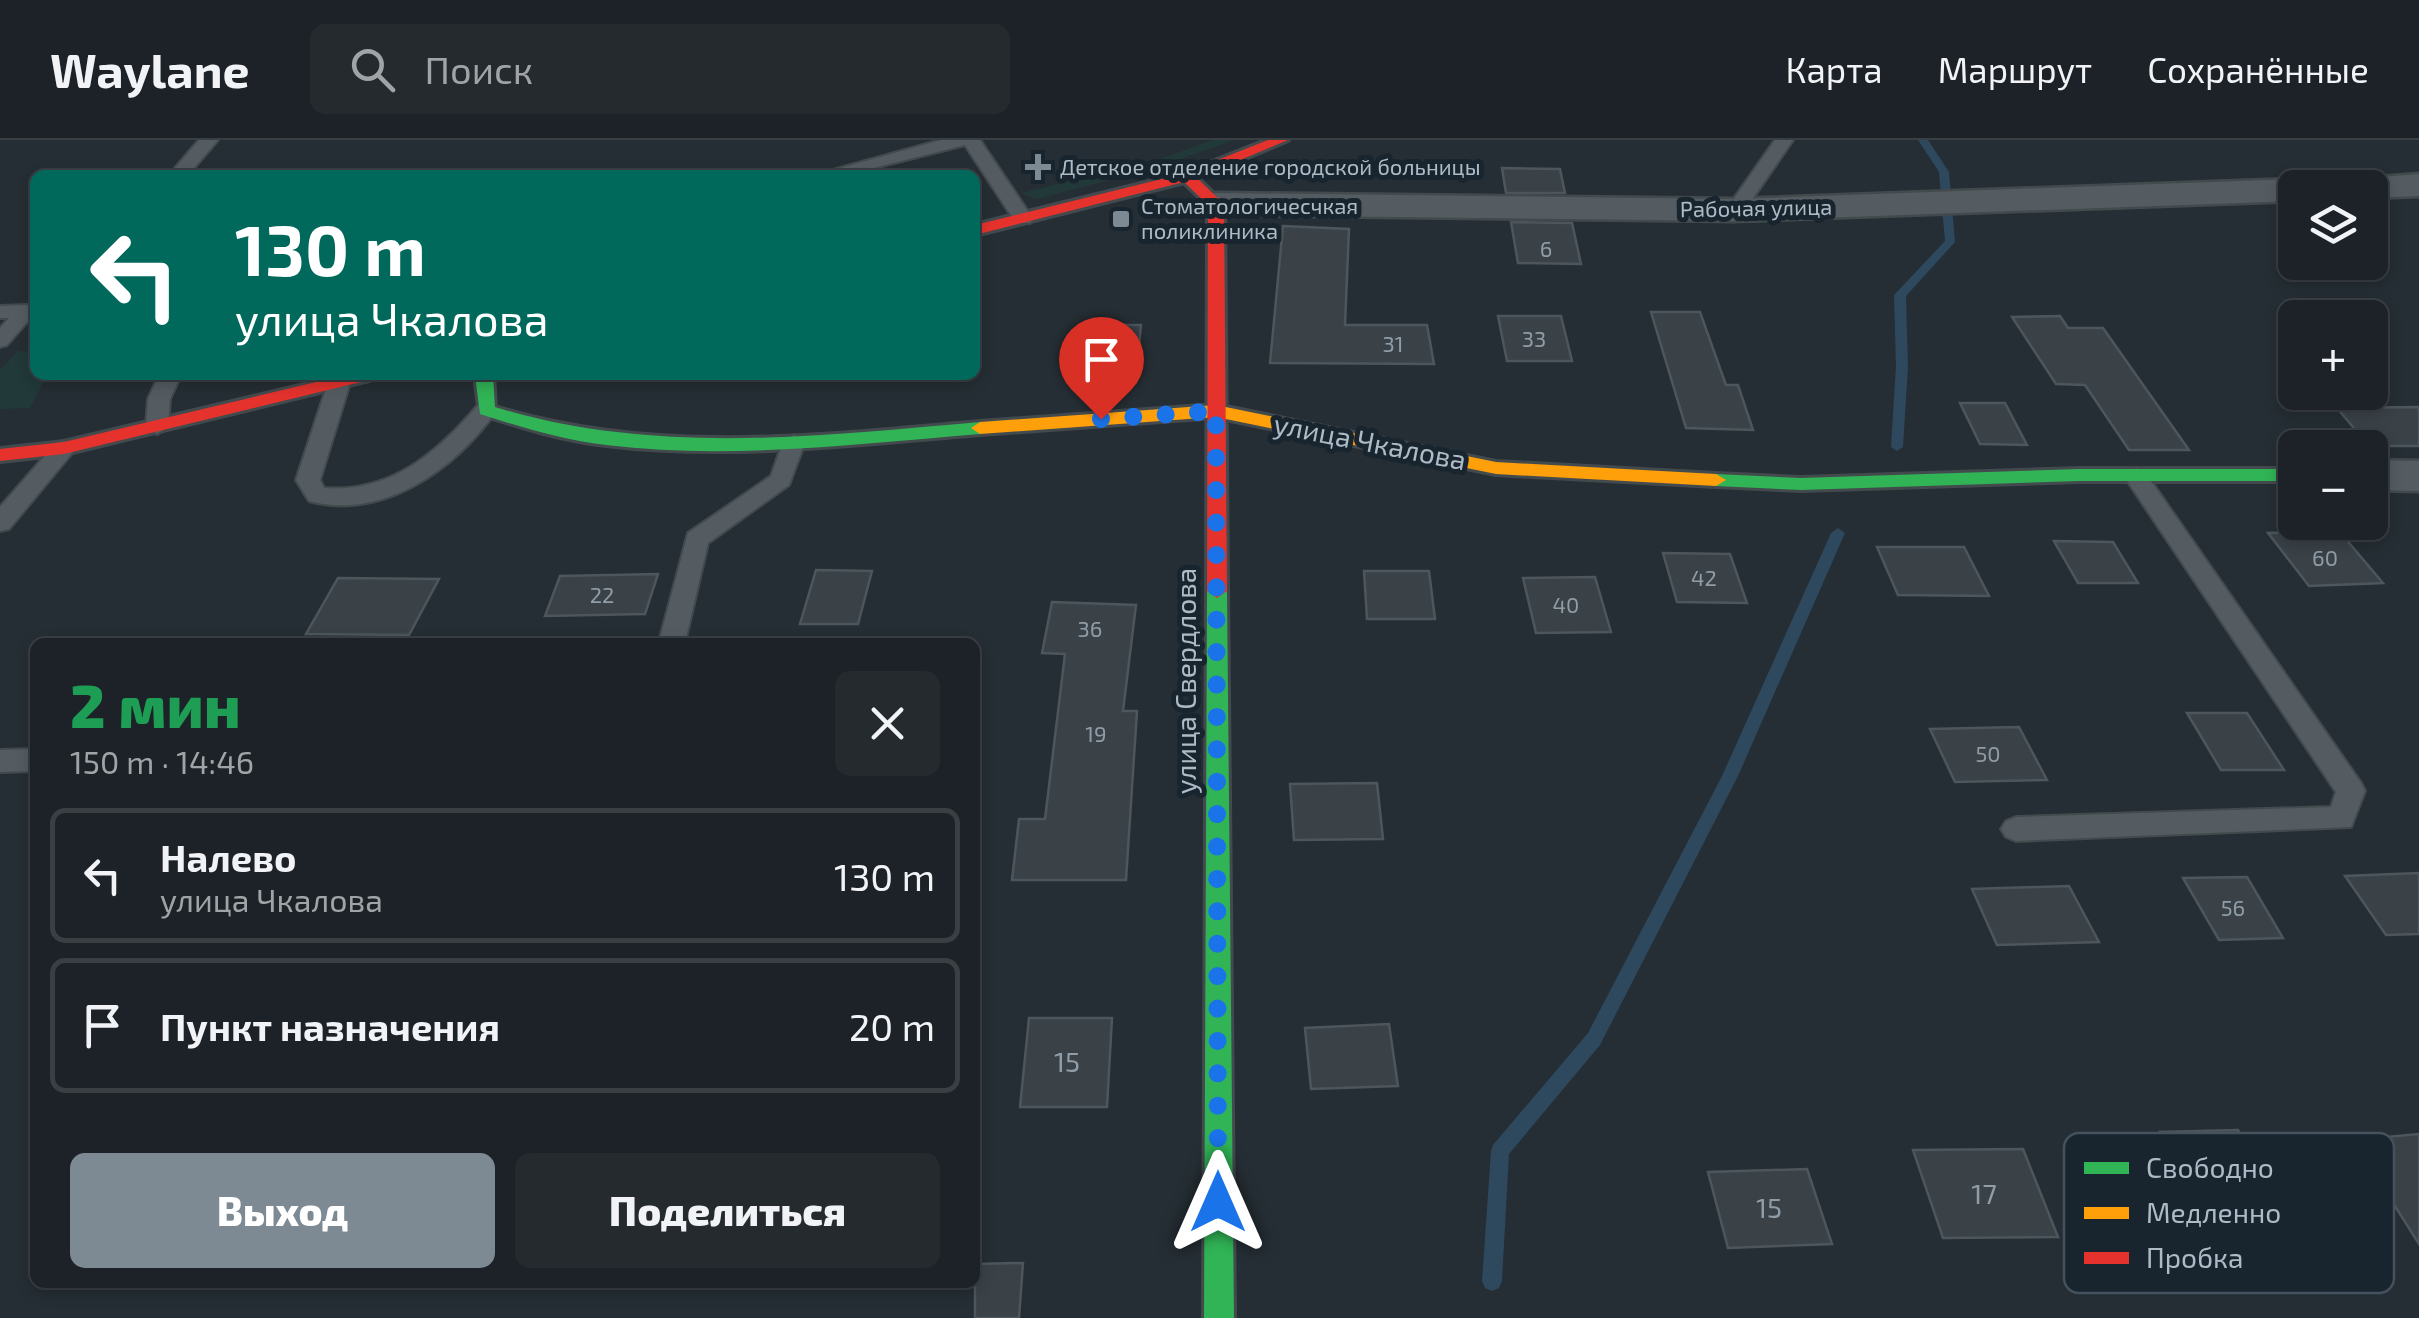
<!DOCTYPE html>
<html lang="ru">
<head>
<meta charset="utf-8">
<style>
	:root { --surface:#1c2227; --page:#252a2f; --text:#f1f3f6; --muted:#a0a4a7; --line:#3a3f44; --accent:#7d8a94 }
	body { margin:0; font-family:"Exo 2",sans-serif; background:var(--page); color:var(--text); height:100vh; display:flex; flex-direction:column; font-size:38px; white-space:nowrap }
	* { box-sizing:border-box; margin:0 }
	p { font-size:32px; color:var(--muted) }
	.icon { flex:none; width:55px; height:55px; fill:none; stroke:currentColor; stroke-width:2; stroke-linecap:round; stroke-linejoin:round }
	.map { position:relative; flex:1; overflow:hidden }
	.drawer { position:absolute; left:30px; top:498px; width:950px; height:650px; display:flex; flex-direction:column; background:var(--surface); border-radius:15px; box-shadow:0 5px 15px #0003,0 0 0 2px var(--line) }
	.drawer>* { flex:none }
	.top-card { position:absolute; left:30px; top:30px; width:950px; height:210px; border-radius:15px; box-shadow:0 5px 15px #0003,0 0 0 2px var(--line); background:#00695c; color:#fff; overflow:hidden }
	.controls { position:absolute; left:2278px; top:30px; display:grid; gap:20px }
	.controls a { display:grid; place-items:center; width:110px; height:110px; border-radius:15px; background:var(--surface); box-shadow:0 5px 15px #0003,0 0 0 2px var(--line); font-size:50px }
	.pin { position:absolute; display:grid; place-items:center; width:85px; height:85px; color:#fff; margin:-102px -42px; border-radius:50% 50% 50% 0; rotate:-45deg; box-shadow:0 0 10px #0007 }
	.pin .icon { rotate:45deg }
	.me { position:absolute; width:110px; margin:-55px; rotate:0deg; stroke-linejoin:round; filter:drop-shadow(0 0 8px #0008) }
	.turn { display:flex; align-items:center; gap:35px; height:210px; padding:0 40px; font-size:45px }
	.turn .icon { width:130px; height:130px; stroke-width:2.5 }
	.turn b { display:block; font-size:70px; line-height:85px }
	.round { display:grid; place-items:center; flex:none; width:105px; height:105px; border-radius:15px; background:var(--page) }
	.overview { display:flex; align-items:center; justify-content:space-between; height:170px; padding:0 40px }
	h1 { font-size:60px; font-weight:800; line-height:75px; color:#1e9e55 }
	.primary-button { display:flex; gap:20px; margin-top:auto; padding:20px 40px }
	.primary-button a { flex:1; height:115px; border-radius:15px; background:var(--accent); color:#fff; font-size:40px; font-weight:800; line-height:115px; text-align:center }
	.primary-button a+a { background:var(--page); color:var(--text) }
	ul { padding:0; list-style:none }
	li { display:flex; align-items:center; gap:30px; height:135px; margin:0 20px 15px; padding:0 20px; border:5px solid var(--line); border-radius:15px }
	li div { flex:1 }
	li b { display:block; font-size:38px }
	li em { font-style:normal }
	header { display:flex; align-items:center; gap:60px; box-sizing:border-box; height:140px; padding:0 50px; background:var(--surface); border-bottom:2px solid var(--line) }
	header strong { font-size:48px }
	nav { display:flex; gap:55px; margin-inline-start:auto; font-size:35px }
	.search { width:700px; height:90px; background:var(--page); display:flex; align-items:center; gap:25px; box-sizing:border-box; padding:0 35px; border-radius:15px; color:var(--muted); font-size:38px }
	.map>svg:first-child { display:block }
	.green { fill:#223939 }
	.lines { fill:none; stroke-linecap:round; stroke-linejoin:round }
	.stream { fill:#2e485d; fill-rule:evenodd }
	.building { fill:#3a4248; stroke:#4c565c; stroke-width:2.5 }
	.lane-casing { stroke:#434a4e; stroke-width:4 }
	.street-casing { stroke:#434a4e; stroke-width:5 }
	.fast-casing { stroke:#434a4e; stroke-width:6 }
	.slow-casing { stroke:#434a4e; stroke-width:6 }
	.jam-casing { stroke:#434a4e; stroke-width:6 }
	.lane { fill:#545c62; fill-rule:evenodd }
	.street { fill:#545c62; fill-rule:evenodd }
	.fast { fill:#30b455; fill-rule:evenodd }
	.slow { fill:#ff9f0a; fill-rule:evenodd }
	.jam { fill:#e5322d; fill-rule:evenodd }
	.route { stroke:#1a73e8; stroke-width:18; stroke-dasharray:0 32.4 }
	.poi-dot { fill:#7d8a94; stroke:#18252f; stroke-width:4 }
	.labels { text-anchor:middle; stroke-width:10; stroke-linejoin:round; paint-order:stroke }
	.far-poi-label { font-size:22px; fill:#adbbc7; stroke:#18252f; text-anchor:start }
	.far-street-label { font-size:22px; fill:#adbbc7; stroke:#18252f }
	.number-label { font-size:22px; fill:#909da7 }
	.street-label { font-size:28px; fill:#adbbc7; stroke:#18252f }
	.near-number-label { font-size:28px; fill:#909da7 }
	.key { fill:#18252f; stroke:#45525d; stroke-width:2.5 }
	.key-label { font-size:28px; fill:#adbbc7 }
</style>
</head>
<body>
<header>
<strong>Waylane</strong>
<div class="search"><svg class="icon" aria-label="search" viewBox="0 0 24 24"><circle cx="10" cy="10" r="6"/><path d="M15 15l6 6"/></svg>Поиск</div>
<nav><a>Карта</a><a>Маршрут</a><a>Сохранённые</a></nav>
</header>
<div class="map">
<svg width="2419" height="1178" viewBox="0 0 2419 1178">
	<rect width="100%" height="100%" fill="#252e34"/>
	<!-- green -->
	<path class="green" d="M 1212,0 L 1234,0 L 1155,28 L 1037,59 L 1021,53 L 1155,21 Z
		M 18,211 L 35,212 L 35,235 L 47,235 L 30,268 L 0,269 L 0,230 Z"/>
	<g class="lines">
		<!-- stream -->
		<path class="stream" d="M 1918,0 L 1928,0 L 1949,32 L 1955,102 L 1906,156 L 1908,227 L 1903,307 L 1897,311 L 1891,307 L 1896,227 L 1894,155 L 1945,101 L 1939,32 Z
			M 1838,388 L 1845,393 L 1738,636 L 1600,905 L 1509,1014 L 1502,1141 L 1499,1148 L 1492,1151 L 1485,1148 L 1482,1141 L 1491,1011 L 1493,1005 L 1588,893 L 1722,636 L 1831,393 Z"/>
	</g>
	<!-- building -->
	<path class="building" d="M 1502,28 L 1560,29 L 1565,53 L 1506,53 Z
		M 1511,82 L 1572,83 L 1581,124 L 1518,123 Z
		M 1283,86 L 1349,89 L 1345,185 L 1427,185 L 1434,224 L 1270,223 Z
		M 1651,172 L 1700,172 L 1726,245 L 1738,245 L 1753,290 L 1686,288 Z
		M 1498,176 L 1561,176 L 1572,221 L 1507,221 Z
		M 2060,176 L 2068,188 L 2103,188 L 2189,310 L 2129,310 L 2085,245 L 2056,244 L 2012,177 Z
		M 1079,185 L 1141,185 L 1137,224 L 1074,223 Z
		M 1960,263 L 2005,263 L 2027,305 L 1980,304 Z
		M 2419,267 L 2419,306 L 2369,306 L 2337,268 Z
		M 2339,391 L 2383,443 L 2309,446 L 2268,393 Z
		M 2054,401 L 2113,402 L 2138,443 L 2078,443 Z
		M 1877,407 L 1964,407 L 1989,456 L 1898,455 Z
		M 1663,413 L 1730,414 L 1747,463 L 1677,462 Z
		M 816,430 L 872,431 L 858,484 L 800,484 Z
		M 1364,431 L 1429,431 L 1435,479 L 1367,479 Z
		M 658,434 L 645,474 L 545,476 L 560,436 Z
		M 1595,437 L 1611,492 L 1536,493 L 1523,438 Z
		M 338,438 L 439,439 L 409,495 L 306,494 Z
		M 1052,462 L 1136,465 L 1123,571 L 1137,571 L 1126,740 L 1012,740 L 1019,679 L 1045,679 L 1065,514 L 1042,513 Z
		M 2187,573 L 2247,573 L 2284,630 L 2221,630 Z
		M 2019,587 L 2047,640 L 1955,642 L 1930,589 Z
		M 1377,643 L 1383,699 L 1294,700 L 1290,644 Z
		M 2419,733 L 2419,794 L 2386,795 L 2345,736 Z
		M 2247,737 L 2283,798 L 2219,800 L 2183,738 Z
		M 2069,746 L 2099,802 L 1997,805 L 1972,749 Z
		M 1029,878 L 1112,878 L 1107,967 L 1020,967 Z
		M 1389,884 L 1398,946 L 1311,949 L 1305,888 Z
		M 2238,990 L 2285,1082 L 2205,1084 L 2160,992 Z
		M 2419,994 L 2419,1104 L 2353,1000 Z
		M 2023,1009 L 2058,1097 L 1943,1098 L 1913,1010 Z
		M 1807,1029 L 1832,1104 L 1728,1108 L 1708,1032 Z
		M 1023,1123 L 1019,1178 L 975,1178 L 975,1124 Z"/>
	<g class="lines">
		<defs>
			<path id="lane" d="M 199,0 L 218,0 L 188,35 L 169,35 Z
				M 941,0 L 980,0 L 1033,79 L 1030,83 L 1016,83 L 965,5 L 846,35 L 815,35 Z
				M 1775,0 L 1793,0 L 1742,74 L 1728,74 L 1726,70 Z
				M 26,165 L 33,167 L 35,173 L 7,205 L 0,207 L 0,188 L 9,178 L 0,178 L 0,166 Z
				M 159,235 L 181,235 L 170,259 L 168,287 L 157,294 L 146,287 L 148,259 Z
				M 339,236 L 350,243 L 320,340 L 324,348 C 391,353 437,313 478,265 L 486,263 L 497,270 C 456,328 384,381 309,361 L 296,340 L 328,243 Z
				M 794,295 L 805,302 L 789,345 L 708,403 L 685,502 L 659,502 L 688,393 L 771,336 L 783,302 Z
				M 64,301 L 75,308 L 72,313 L 9,389 L 0,391 L 0,367 L 56,303 Z
				M 2136,328 L 2144,331 L 2361,643 L 2365,651 L 2351,687 L 2016,701 L 2006,697 L 2001,689 L 2006,681 L 2016,677 L 2331,667 L 2336,652 L 2124,336 Z
				M 35,609 L 35,631 L 0,632 L 0,610 Z"/>
			<path id="street" d="M 2419,34 L 2419,56 L 2370,58 L 2370,48 L 2336,48 L 2341,40 Z
				M 2295,39 L 2312,48 L 2295,48 L 2295,61 L 1735,81 L 1216,75 L 1203,72 L 1197,64 L 1203,56 L 1216,53 L 1735,59 Z
				M 2370,320 L 2419,321 L 2419,351 L 2370,350 Z"/>
			<path id="fast" d="M 475,235 L 493,235 L 495,267 C 654,316 817,296 980,282 L 989,288 L 980,294 C 856,304 730,320 606,305 C 562,300 521,287 480,274 Z
				M 2079,329 L 2295,329 L 2295,341 L 2079,341 L 1801,350 L 1716,346 L 1706,340 L 1716,334 L 1801,338 Z
				M 1217,444 L 1227,451 L 1234,1178 L 1204,1178 L 1207,451 Z"/>
			<path id="slow" d="M 1216,265 L 1496,322 L 1716,334 L 1726,340 L 1716,346 L 1496,334 L 1216,277 L 980,294 L 971,288 L 980,282 Z"/>
			<path id="jam" d="M 1268,0 L 1288,0 L 1197,38 L 1224,64 L 1227,451 L 1217,458 L 1207,451 L 1208,65 L 1184,42 L 975,95 L 975,85 L 1182,34 Z
				M 346,235 L 378,235 L 369,240 L 64,314 L 0,321 L 0,309 L 64,302 Z"/>
		</defs>
		<!-- lane casing -->
		<use href="#lane" class="lane-casing"/>
		<!-- street casing -->
		<use href="#street" class="street-casing"/>
		<!-- fast casing -->
		<use href="#fast" class="fast-casing"/>
		<!-- slow casing -->
		<use href="#slow" class="slow-casing"/>
		<!-- jam casing -->
		<use href="#jam" class="jam-casing"/>
		<!-- lane -->
		<use href="#lane" class="lane"/>
		<!-- street -->
		<use href="#street" class="street"/>
		<!-- fast -->
		<use href="#fast" class="fast"/>
		<!-- slow -->
		<use href="#slow" class="slow"/>
		<!-- jam -->
		<use href="#jam" class="jam"/>
	</g>
	<g class="lines">
		<!-- route -->
		<path class="route" d="M 1101,279 L 1216,271 L 1218,1062"/>
	</g>
	<!-- markers -->
	<g class="poi-dot">
		<path d="M1033 12h10v10h10v10h-10v10h-10v-10h-10v-10h10z"/>
		<rect x="1111" y="69" width="20" height="20" rx="5"/>
	</g>
	<g class="labels">
		<!-- far-poi labels -->
		<g class="far-poi-label">
			<text x="1060" y="35">Детское отделение городской больницы</text>
			<text x="1141" y="74">Стоматологичесчкая<tspan x="1141" dy="25">поликлиника</tspan></text>
		</g>
		<!-- far-street labels -->
		<g class="far-street-label">
			<text transform="translate(1756 68) rotate(-1)" y="8">Рабочая улица</text>
		</g>
		<!-- number labels -->
		<g class="number-label">
			<text x="1546" y="117">6</text>
			<text x="1534" y="207">33</text>
			<text x="1393" y="212">31</text>
			<text x="2325" y="426">60</text>
			<text x="1704" y="446">42</text>
			<text x="602" y="463">22</text>
			<text x="1566" y="473">40</text>
			<text x="1090" y="497">36</text>
			<text x="1096" y="602">19</text>
			<text x="1988" y="622">50</text>
			<text x="2233" y="776">56</text>
		</g>
		<!-- street labels -->
		<g class="street-label">
			<text transform="translate(1370 302) rotate(11)" y="10">улица Чкалова</text>
			<text transform="translate(1186 541) rotate(-90)" y="10">улица Свердлова</text>
		</g>
		<!-- near-number labels -->
		<g class="near-number-label">
			<text x="1067" y="932">15</text>
			<text x="1984" y="1064">17</text>
			<text x="1769" y="1078">15</text>
		</g>
	</g>
	<!-- legend -->
	<rect x="2064" y="993" width="330" height="160" rx="15" class="key"/>
	<rect x="2084" y="1022" width="45" height="12" fill="#30b455"/>
	<rect x="2084" y="1067" width="45" height="12" fill="#ff9f0a"/>
	<rect x="2084" y="1112" width="45" height="12" fill="#e5322d"/>
	<g class="key-label">
		<text x="2146" y="1038">Свободно</text>
		<text x="2146" y="1083">Медленно</text>
		<text x="2146" y="1128">Пробка</text>
	</g>
</svg>
<div class="controls">
<a><svg class="icon" aria-label="layers" viewBox="0 0 24 24"><path d="M12 4l9 5-9 5-9-5zM3 14l9 5 9-5"/></svg></a>
<a>+</a>
<a>−</a>
</div>
<div class="pin" style="left:1101px;top:279px;background:#d93025"><svg class="icon" aria-label="arrive" viewBox="0 0 24 24"><path d="M6 21V4h12l-3 4 3 4H6"/></svg></div>
<svg class="me" style="left:1218px;top:1062px" viewBox="-20 -20 40 40"><path d="M0-17L14 15 0 8-14 15z" fill="#1a73e8" stroke="#fff" stroke-width="4"/></svg>
<div class="top-card">
<div class="turn"><svg class="icon" aria-label="left" viewBox="0 0 24 24"><path d="M17 20v-9H6M10 6l-5 5 5 5"/></svg><div><b>130 m</b>улица Чкалова</div></div>
</div>
<section class="drawer">
<div class="overview"><div><h1>2 мин</h1><p>150 m · 14:46</p></div><a class="round"><svg class="icon" aria-label="close" viewBox="0 0 24 24"><path d="M6 6l12 12M18 6L6 18"/></svg></a></div>
<ul>
<li><svg class="icon" aria-label="left" viewBox="0 0 24 24"><path d="M17 20v-9H6M10 6l-5 5 5 5"/></svg><div><b>Налево</b><p>улица Чкалова</p></div><em>130 m</em></li>
<li><svg class="icon" aria-label="arrive" viewBox="0 0 24 24"><path d="M6 21V4h12l-3 4 3 4H6"/></svg><div><b>Пункт назначения</b></div><em>20 m</em></li>
</ul>
<div class="primary-button"><a>Выход</a><a>Поделиться</a></div>
</section>
</div>
</body>
</html>
